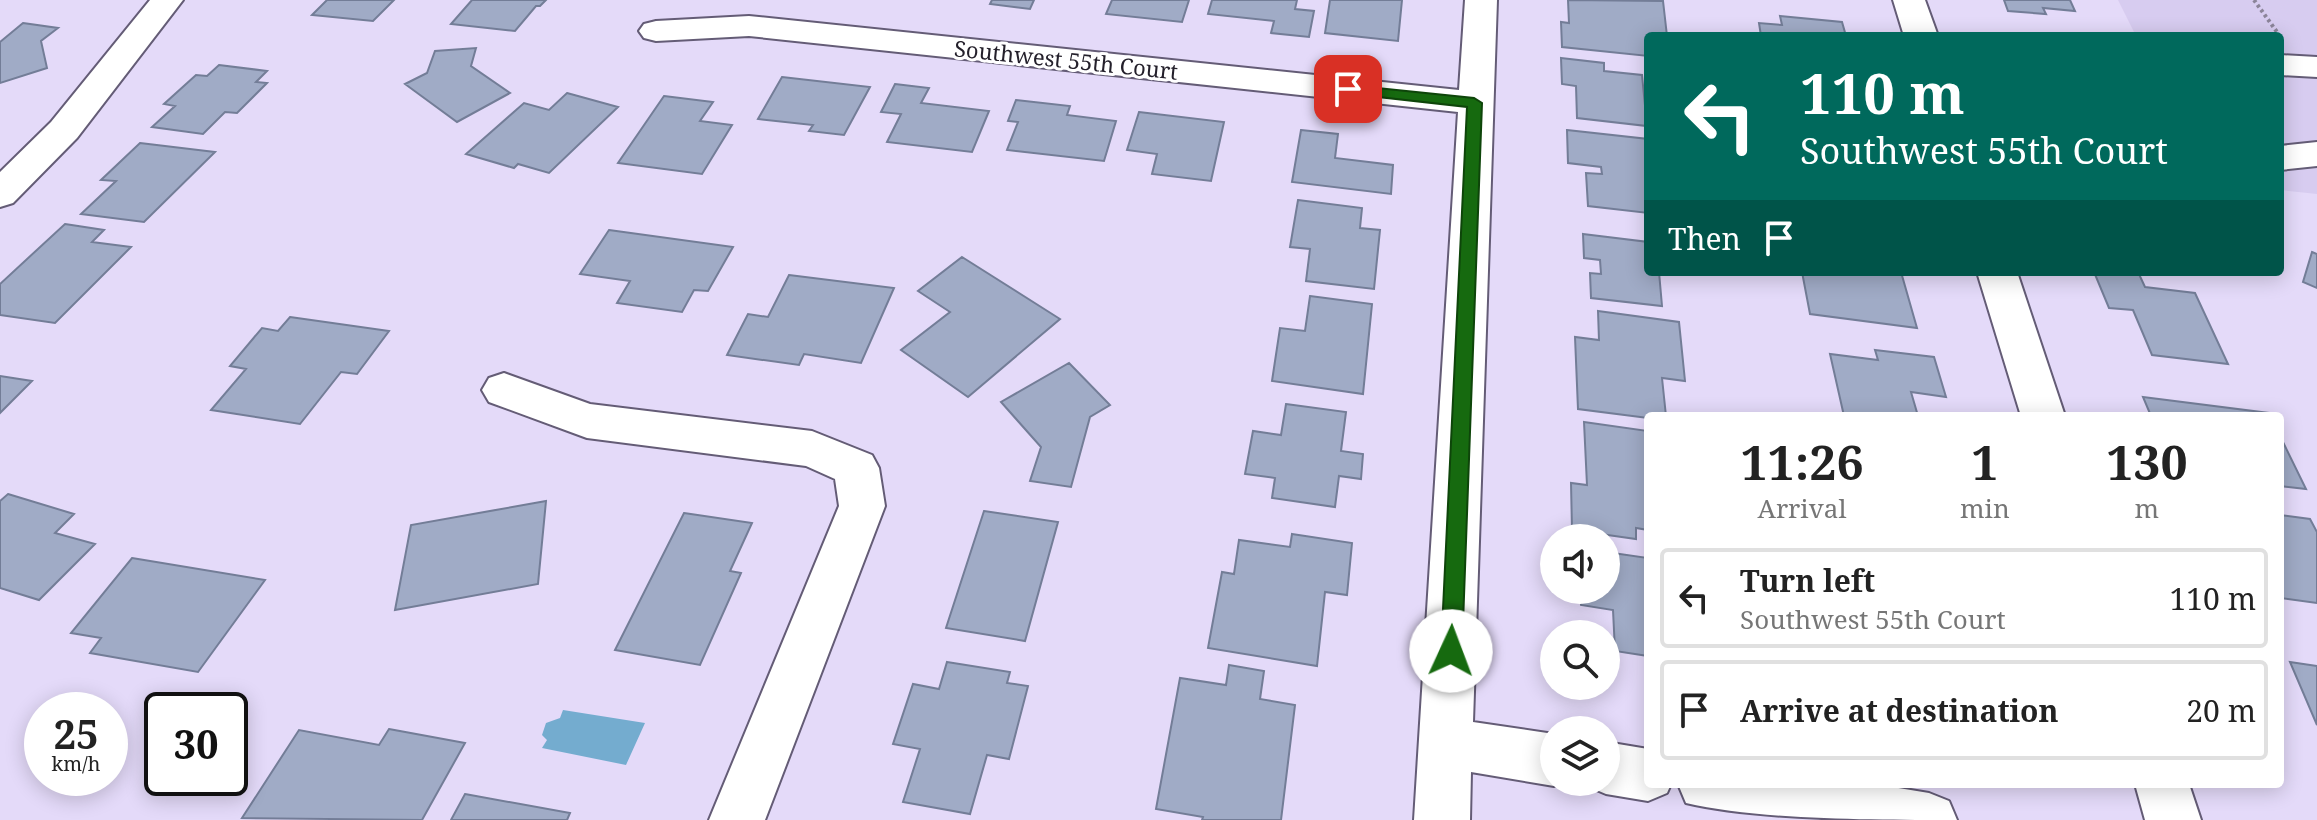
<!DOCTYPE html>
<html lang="en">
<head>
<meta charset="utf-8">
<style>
	:root { --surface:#fff; --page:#f6f6f6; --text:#222; --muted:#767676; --line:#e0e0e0 }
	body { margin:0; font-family:"Noto Serif",serif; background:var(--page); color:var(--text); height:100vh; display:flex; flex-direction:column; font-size:30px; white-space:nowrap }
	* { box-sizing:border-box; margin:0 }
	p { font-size:26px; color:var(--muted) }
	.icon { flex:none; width:44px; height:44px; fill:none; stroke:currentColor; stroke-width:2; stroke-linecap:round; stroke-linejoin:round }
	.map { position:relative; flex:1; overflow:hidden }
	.details { position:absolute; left:1644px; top:412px; width:640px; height:376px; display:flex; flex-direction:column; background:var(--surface); border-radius:8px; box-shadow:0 4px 20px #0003 }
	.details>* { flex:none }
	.banner { position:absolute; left:1644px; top:32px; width:640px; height:244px; border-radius:8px; box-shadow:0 4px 20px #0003; background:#00695c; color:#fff; overflow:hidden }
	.buttons { position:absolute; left:1540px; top:524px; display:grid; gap:16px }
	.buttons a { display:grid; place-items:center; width:80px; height:80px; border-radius:50%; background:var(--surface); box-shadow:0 4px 20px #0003; font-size:40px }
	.speed { position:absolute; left:24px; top:692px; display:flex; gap:16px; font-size:40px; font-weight:700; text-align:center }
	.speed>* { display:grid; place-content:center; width:104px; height:104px; border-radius:50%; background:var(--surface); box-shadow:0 4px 20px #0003; line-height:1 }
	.speed small { font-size:20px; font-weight:400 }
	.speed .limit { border:4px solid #111; border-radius:12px; background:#fff; color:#111 }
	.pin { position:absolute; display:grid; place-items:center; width:68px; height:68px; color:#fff; margin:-34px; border-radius:16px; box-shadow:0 4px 12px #0006 }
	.me { position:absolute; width:88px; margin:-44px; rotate:2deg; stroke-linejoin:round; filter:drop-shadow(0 0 6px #0008) }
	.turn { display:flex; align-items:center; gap:28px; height:168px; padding:0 24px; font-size:36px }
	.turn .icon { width:104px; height:104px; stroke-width:2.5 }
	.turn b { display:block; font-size:56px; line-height:68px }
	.then { display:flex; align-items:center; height:76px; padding:0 24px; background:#0003; gap:16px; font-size:30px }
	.eta { display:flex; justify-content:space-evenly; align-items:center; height:136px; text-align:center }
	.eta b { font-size:48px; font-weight:700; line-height:56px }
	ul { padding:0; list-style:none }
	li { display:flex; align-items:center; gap:24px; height:100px; margin:0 16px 12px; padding:0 8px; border:4px solid var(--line); border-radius:8px }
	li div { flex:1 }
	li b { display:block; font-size:30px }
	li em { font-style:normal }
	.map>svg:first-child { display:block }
	.built { fill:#d7ccf0 }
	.water { fill:#74accf }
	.building { fill:#a0abc6; stroke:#737d97; stroke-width:2 }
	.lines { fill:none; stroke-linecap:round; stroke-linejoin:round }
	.minor-casing { stroke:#645c76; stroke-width:4 }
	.path { stroke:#8b8499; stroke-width:4; stroke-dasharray:3 3; stroke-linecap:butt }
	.minor { fill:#fff; fill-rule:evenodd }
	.route { fill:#166a0f; stroke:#0e450a; stroke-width:2 }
	.labels { text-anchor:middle; stroke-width:6; stroke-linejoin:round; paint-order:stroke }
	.far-street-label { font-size:22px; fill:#24202b; stroke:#fff }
</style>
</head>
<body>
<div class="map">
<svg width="2317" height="820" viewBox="0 0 2317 820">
	<rect width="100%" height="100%" fill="#e4daf9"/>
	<!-- built -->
	<path class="built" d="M 2118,0 L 2317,0 L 2317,194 L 2280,190 L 2280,36 L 2136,36 Z"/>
	<!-- water -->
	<path class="water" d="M 563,710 L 645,723 L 626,765 L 542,748 L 547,740 L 542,735 L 546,723 L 560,718 Z"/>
	<!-- building -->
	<path class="building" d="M 327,0 L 394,0 L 373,21 L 312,15 Z
		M 472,0 L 546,0 L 540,6 L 536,6 L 515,31 L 451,24 Z
		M 992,0 L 1034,0 L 1030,9 L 990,4 Z
		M 1112,0 L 1189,0 L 1182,22 L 1106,14 Z
		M 1212,0 L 1297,0 L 1295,9 L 1314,11 L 1309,37 L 1271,33 L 1274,21 L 1208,14 Z
		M 1330,0 L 1402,0 L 1398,41 L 1325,33 Z
		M 1568,0 L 1663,1 L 1667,36 L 1648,36 L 1648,56 L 1562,47 L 1561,22 L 1569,23 Z
		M 2004,0 L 2070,0 L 2075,11 L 2043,8 L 2046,14 L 2008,11 Z
		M 1780,16 L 1842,22 L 1846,36 L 1761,36 L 1759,23 L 1782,25 Z
		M 23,23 L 58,28 L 41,41 L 47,68 L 0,83 L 0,42 Z
		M 476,48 L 471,66 L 510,93 L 457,122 L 405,84 L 427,73 L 435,51 Z
		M 1561,58 L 1604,63 L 1604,71 L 1642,75 L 1647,126 L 1577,118 L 1576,86 L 1562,84 Z
		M 219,65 L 267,71 L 256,82 L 267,83 L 237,113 L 225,112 L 203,134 L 152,127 L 175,106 L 164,104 L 196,75 L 207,76 Z
		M 782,77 L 870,87 L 844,135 L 809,131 L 813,125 L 758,119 Z
		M 895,84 L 929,88 L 921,103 L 989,111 L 972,152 L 887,142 L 901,114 L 881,112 Z
		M 567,93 L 618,107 L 549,173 L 518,164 L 514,168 L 466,154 L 524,103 L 549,110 Z
		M 664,96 L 713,102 L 700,121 L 732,125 L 702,174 L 618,163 Z
		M 1016,100 L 1070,106 L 1067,115 L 1116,121 L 1104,161 L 1007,150 L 1018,122 L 1008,121 Z
		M 1139,112 L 1224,122 L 1211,181 L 1152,174 L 1157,154 L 1127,150 Z
		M 1301,130 L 1338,134 L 1335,158 L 1393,165 L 1391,194 L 1292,182 Z
		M 1567,130 L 1648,139 L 1648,213 L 1588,206 L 1586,173 L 1602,174 L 1601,167 L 1568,163 Z
		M 140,143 L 215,152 L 144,222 L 81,214 L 116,181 L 101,180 Z
		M 1298,200 L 1362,208 L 1360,228 L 1380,230 L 1374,289 L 1306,281 L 1310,249 L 1290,247 Z
		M 65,224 L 104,230 L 92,242 L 131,247 L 55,323 L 0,315 L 0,284 Z
		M 609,230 L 733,247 L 708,291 L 694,290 L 682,312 L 617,303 L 630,281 L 580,274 Z
		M 1583,234 L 1648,242 L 1648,272 L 1659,272 L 1662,306 L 1591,298 L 1590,273 L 1601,274 L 1600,260 L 1584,258 Z
		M 2312,252 L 2317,254 L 2317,288 L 2303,282 Z
		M 962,257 L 1060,319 L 968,397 L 901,350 L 950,312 L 918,291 Z
		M 1802,272 L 1901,272 L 1917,328 L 1810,314 Z
		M 2094,272 L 2138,272 L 2145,287 L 2195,293 L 2228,364 L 2152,355 L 2133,310 L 2109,308 Z
		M 789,275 L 894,288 L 861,363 L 804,354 L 799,365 L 727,355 L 748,314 L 768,317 Z
		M 1310,296 L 1372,304 L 1363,394 L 1272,381 L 1280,328 L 1305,331 Z
		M 1598,311 L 1679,322 L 1685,381 L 1662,378 L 1666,416 L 1648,418 L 1578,409 L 1575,337 L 1599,340 Z
		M 290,317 L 389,331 L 357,374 L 341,372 L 300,424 L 211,410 L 246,369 L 230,366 L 262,328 L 278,331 Z
		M 1875,350 L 1934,357 L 1946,397 L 1911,392 L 1918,416 L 1844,416 L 1830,354 L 1878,360 Z
		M 1069,363 L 1110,405 L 1090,417 L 1071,487 L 1030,481 L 1041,447 L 1001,402 Z
		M 0,376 L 32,381 L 0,413 Z
		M 2143,397 L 2269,413 L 2271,416 L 2151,416 Z
		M 1286,404 L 1346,412 L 1341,451 L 1363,454 L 1361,479 L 1339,476 L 1335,507 L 1272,498 L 1275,478 L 1245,474 L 1253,431 L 1281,435 Z
		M 1584,422 L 1648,431 L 1648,530 L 1636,528 L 1636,539 L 1572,530 L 1571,483 L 1587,485 Z
		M 2280,436 L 2306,489 L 2280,486 Z
		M 8,494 L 74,514 L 55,533 L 95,544 L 39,600 L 0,588 L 0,501 Z
		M 546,501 L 538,584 L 395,610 L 411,525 Z
		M 984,511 L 1058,522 L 1025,641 L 946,628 Z
		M 684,513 L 752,523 L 730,571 L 741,573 L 700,665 L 615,650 Z
		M 2280,515 L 2310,519 L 2317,532 L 2317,603 L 2280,598 Z
		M 1292,534 L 1352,543 L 1347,595 L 1325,592 L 1317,666 L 1208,648 L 1222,572 L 1234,574 L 1239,540 L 1290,547 Z
		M 1606,552 L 1648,558 L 1648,656 L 1615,651 L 1613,610 L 1581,605 L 1580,590 L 1606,590 Z
		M 132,558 L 265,580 L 198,672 L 90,653 L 101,638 L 71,633 Z
		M 947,662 L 1010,672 L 1007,683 L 1028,686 L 1009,759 L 987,755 L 970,814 L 903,802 L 920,749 L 893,744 L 913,684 L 939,689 Z
		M 2290,662 L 2317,666 L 2317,725 Z
		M 1229,665 L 1264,671 L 1260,699 L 1295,705 L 1281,820 L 1202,820 L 1203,817 L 1156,809 L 1180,678 L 1226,685 Z
		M 389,729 L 465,743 L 422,820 L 242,818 L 299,730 L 379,745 Z
		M 465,794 L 570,813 L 567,820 L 451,820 Z"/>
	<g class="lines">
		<defs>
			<path id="minor" d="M 150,0 L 183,0 L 77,138 L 13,203 L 0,207 L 0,172 L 51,122 Z
				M 1465,0 L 1497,0 L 1473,722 L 1554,734 L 1554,782 L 1563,782 L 1554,786 L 1471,772 L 1470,820 L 1414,820 L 1458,112 L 749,36 L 656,41 L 644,38 L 639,31 L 644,24 L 656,21 L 749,16 L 1459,90 Z
				M 1893,0 L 1925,0 L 1938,36 L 1904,36 Z
				M 2280,55 L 2317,57 L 2317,77 L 2280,75 Z
				M 2317,142 L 2317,166 L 2280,170 L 2280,146 Z
				M 1977,272 L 2017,272 L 2065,416 L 2021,416 Z
				M 504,373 L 590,404 L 812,431 L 872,455 L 879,468 L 885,506 L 765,820 L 709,820 L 839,506 L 835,479 L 806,466 L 587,438 L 489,402 L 482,390 L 489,378 Z
				M 1606,742 L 1648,749 L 1648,784 L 1671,784 L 1667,793 L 1648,801 L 1606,794 L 1587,786 L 1585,782 L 1606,782 Z
				M 1678,784 L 1874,784 L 1929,793 L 1949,801 L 1957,820 C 1877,820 1758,820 1686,803 Z
				M 2135,784 L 2189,784 L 2201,820 L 2145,820 Z"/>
		</defs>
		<!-- minor casing -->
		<use href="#minor" class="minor-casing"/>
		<!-- path -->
		<path class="path" d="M 2254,0 L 2277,32"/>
		<!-- minor -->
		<use href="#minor" class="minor"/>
	</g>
	<!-- route -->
	<path class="route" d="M 1348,85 L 1474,98 L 1482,103 L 1462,651 L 1459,658 L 1451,661 L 1444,658 L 1441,651 L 1467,107 L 1343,93 L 1343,86 Z"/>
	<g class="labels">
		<!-- far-street labels -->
		<g class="far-street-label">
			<text transform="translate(1066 60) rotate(6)" y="8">Southwest 55th Court</text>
		</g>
	</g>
</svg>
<div class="buttons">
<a><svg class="icon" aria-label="sound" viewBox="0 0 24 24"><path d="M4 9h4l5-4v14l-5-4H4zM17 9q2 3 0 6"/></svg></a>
<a><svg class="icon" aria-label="search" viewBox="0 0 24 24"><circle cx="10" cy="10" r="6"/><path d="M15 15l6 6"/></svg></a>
<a><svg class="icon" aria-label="layers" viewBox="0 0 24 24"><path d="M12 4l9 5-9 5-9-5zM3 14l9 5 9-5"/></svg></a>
</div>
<div class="speed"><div>25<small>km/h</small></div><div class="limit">30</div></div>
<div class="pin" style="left:1348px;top:89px;background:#d93025"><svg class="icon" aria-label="arrive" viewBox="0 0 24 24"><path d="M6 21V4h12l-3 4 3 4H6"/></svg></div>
<svg class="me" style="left:1451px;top:651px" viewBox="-20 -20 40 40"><circle r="19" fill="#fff"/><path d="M0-13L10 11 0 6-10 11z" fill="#166a0f"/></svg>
<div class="banner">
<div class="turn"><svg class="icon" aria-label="left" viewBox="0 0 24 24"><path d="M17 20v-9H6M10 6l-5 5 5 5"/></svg><div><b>110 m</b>Southwest 55th Court</div></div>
<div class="then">Then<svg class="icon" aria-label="arrive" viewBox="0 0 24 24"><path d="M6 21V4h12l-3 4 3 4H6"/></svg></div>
</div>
<section class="details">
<div class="eta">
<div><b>11:26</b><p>Arrival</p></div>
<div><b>1</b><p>min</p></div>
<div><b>130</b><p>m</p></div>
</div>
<ul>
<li><svg class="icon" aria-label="left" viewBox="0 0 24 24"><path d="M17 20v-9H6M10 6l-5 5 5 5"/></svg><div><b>Turn left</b><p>Southwest 55th Court</p></div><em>110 m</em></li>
<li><svg class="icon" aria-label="arrive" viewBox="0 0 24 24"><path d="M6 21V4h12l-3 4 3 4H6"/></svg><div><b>Arrive at destination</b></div><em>20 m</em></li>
</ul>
</section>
</div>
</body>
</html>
